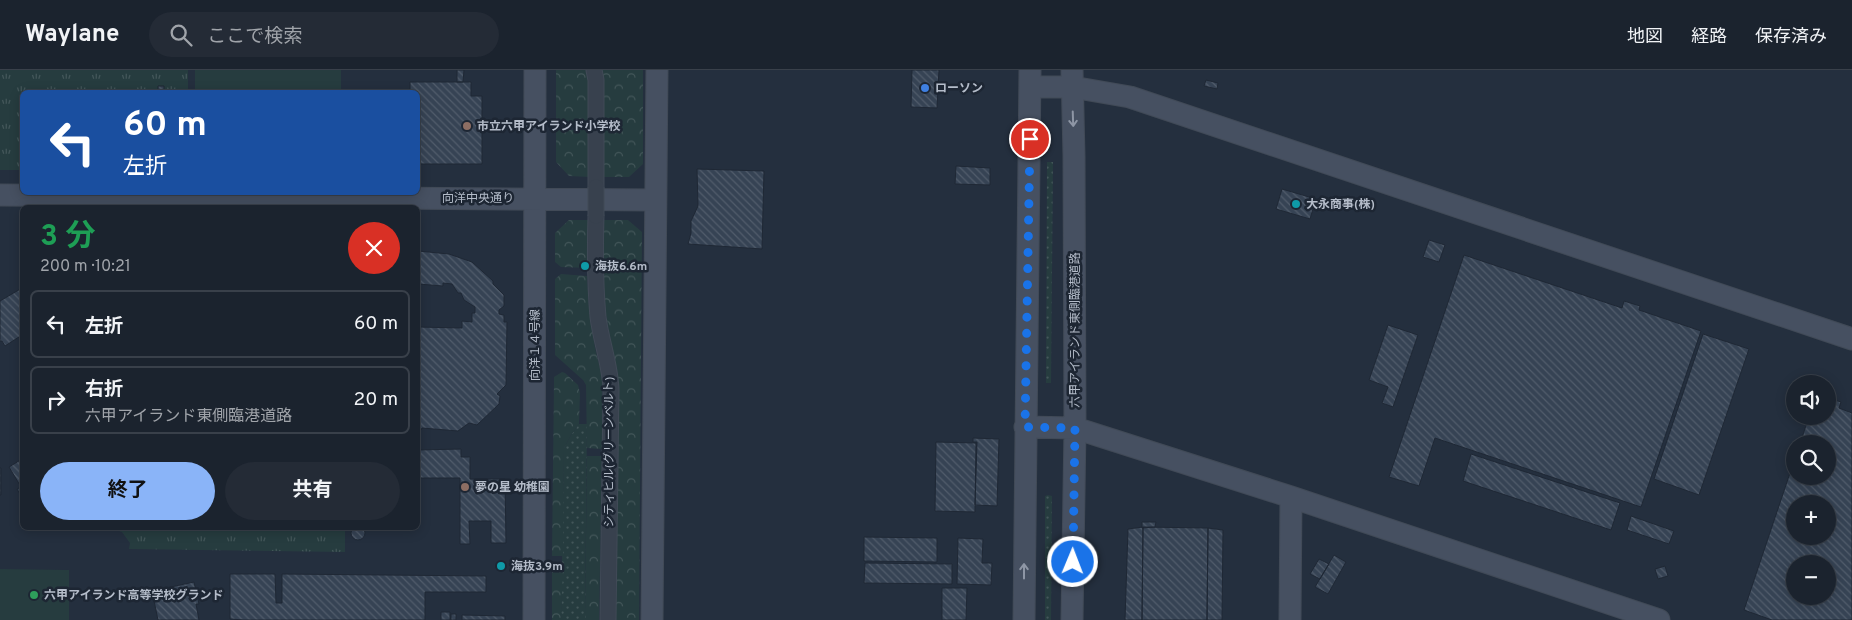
<!DOCTYPE html>
<html lang="ja">
<head>
<meta charset="utf-8">
<style>
	:root { --surface:#1b232e; --page:#242b36; --text:#f1f3f6; --muted:#a0a4aa; --line:#39404a; --accent:#8ab4f8 }
	body { margin:0; font-family:Overpass,"Noto Sans JP",sans-serif; background:var(--page); color:var(--text); height:100vh; display:flex; flex-direction:column; font-size:19px; white-space:nowrap }
	* { box-sizing:border-box; margin:0 }
	p { font-size:16px; color:var(--muted) }
	.icon { flex:none; width:28px; height:28px; fill:none; stroke:currentColor; stroke-width:2; stroke-linecap:round; stroke-linejoin:round }
	.map { position:relative; flex:1; overflow:hidden }
	.panel { position:absolute; left:20px; top:135px; width:400px; height:325px; display:flex; flex-direction:column; background:var(--surface); border-radius:8px; box-shadow:0 2px 12px #0003,0 0 0 1px var(--line) }
	.panel>* { flex:none }
	.hud { position:absolute; left:20px; top:20px; width:400px; height:105px; border-radius:8px; box-shadow:0 2px 12px #0003,0 0 0 1px var(--line); background:#1a4fa0; color:#fff; overflow:hidden }
	.fabs { position:absolute; left:1786px; top:305px; display:grid; gap:10px }
	.fabs a { display:grid; place-items:center; width:50px; height:50px; border-radius:50%; background:var(--surface); box-shadow:0 2px 12px #0003,0 0 0 1px var(--line); font-size:25px }
	.pin { position:absolute; display:grid; place-items:center; width:42px; height:42px; color:#fff; margin:-21px; border:2px solid #fff; border-radius:50%; box-shadow:0 1px 5px #0007 }
	.me { position:absolute; width:55px; margin:-28px; rotate:1deg; stroke-linejoin:round; filter:drop-shadow(0 0 4px #0008) }
	.turn { display:flex; align-items:center; gap:18px; height:105px; padding:0 20px; font-size:22px }
	.turn .icon { width:65px; height:65px; stroke-width:2.5 }
	.turn b { display:block; font-size:35px; line-height:42px }
	.round { display:grid; place-items:center; flex:none; width:52px; height:52px; border-radius:26px; background:var(--page) }
	.overview { display:flex; align-items:center; justify-content:space-between; height:85px; padding:0 20px }
	h1 { font-size:30px; font-weight:700; line-height:38px; color:#1e9e55 }
	.action { display:flex; gap:10px; margin-top:auto; padding:10px 20px }
	.action a { flex:1; height:58px; border-radius:30px; background:var(--accent); color:#111; font-size:20px; font-weight:700; line-height:58px; text-align:center }
	.action a+a { background:var(--page); color:var(--text) }
	ul { padding:0; list-style:none }
	li { display:flex; align-items:center; gap:15px; height:68px; margin:0 10px 8px; padding:0 10px; border:2px solid var(--line); border-radius:8px }
	li div { flex:1 }
	li b { display:block; font-size:19px }
	li em { font-style:normal }
	header { display:flex; align-items:center; gap:30px; box-sizing:border-box; height:70px; padding:0 25px; background:var(--surface); border-bottom:1px solid var(--line) }
	header strong { font-size:24px }
	nav { display:flex; gap:28px; margin-inline-start:auto; font-size:18px }
	.search { width:350px; height:45px; background:var(--page); display:flex; align-items:center; gap:12px; box-sizing:border-box; padding:0 18px; border-radius:28px; color:var(--muted); font-size:19px }
	.map>svg:first-child { display:block }
	.grass { fill:url(#grass-dots) }
	.forest { fill:url(#forest-crowns) }
	.park { fill:url(#park-tufts) }
	.pitch { fill:#263c3f }
	.building { fill:url(#building-back-hatch); stroke:#1f2835; fill-rule:evenodd }
	.lines { fill:none; stroke-linecap:round; stroke-linejoin:round }
	.street-casing { stroke:#414a57; stroke-width:17 }
	.secondary-casing { stroke:#414a57; stroke-width:23 }
	.street { stroke:#38414e; stroke-width:15 }
	.secondary { stroke:#465061; stroke-width:21 }
	.street-bridge-casing { stroke:#414a57; stroke-width:17; stroke-linecap:butt }
	.street-bridge { stroke:#38414e; stroke-width:15 }
	.oneway { stroke:#8e96a5 }
	.route { stroke:#1a73e8; stroke-width:9; stroke-dasharray:0 16.2 }
	.shop-dot { fill:#3f7fe0; stroke:#1d2633; stroke-width:2 }
	.education-dot { fill:#8d6e63; stroke:#1d2633; stroke-width:2 }
	.culture-dot { fill:#0f9aa8; stroke:#1d2633; stroke-width:2 }
	.leisure-dot { fill:#2e9e5b; stroke:#1d2633; stroke-width:2 }
	.labels { text-anchor:middle; stroke-width:5; stroke-linejoin:round; paint-order:stroke }
	.poi-label { font-size:12px; font-weight:bold; fill:#b4bcc9; stroke:#1d2633; text-anchor:start }
	.street-label { font-size:12px; fill:#b4bcc9; stroke:#1d2633 }
</style>
</head>
<body>
<header>
<strong>Waylane</strong>
<div class="search"><svg class="icon" aria-label="search" viewBox="0 0 24 24"><circle cx="10" cy="10" r="6"/><path d="M15 15l6 6"/></svg>ここで検索</div>
<nav><a>地図</a><a>経路</a><a>保存済み</a></nav>
</header>
<div class="map">
<svg width="1852" height="550" viewBox="0 0 1852 550">
	<defs>
		<pattern id="grass-dots" width="8" height="8" patternUnits="userSpaceOnUse" patternTransform="scale(1.25)"><rect width="8" height="8" fill="#263c3f"/><path d="M2 2h.1M6 6h.1" fill="none" stroke="#435659" stroke-width="1.8" stroke-linecap="round"/></pattern>
		<pattern id="forest-crowns" width="20" height="18" patternUnits="userSpaceOnUse" patternTransform="scale(1.25)"><rect width="20" height="18" fill="#263c3f"/><path d="M2 6a3 3 0 1 1 6 0M12 15a3 3 0 1 1 6 0" fill="none" stroke="#435659"/></pattern>
		<pattern id="park-tufts" width="24" height="20" patternUnits="userSpaceOnUse" patternTransform="scale(1.25)"><rect width="24" height="20" fill="#263c3f"/><path d="M3 7l-1-3M5 7V3M7 7l1-3M15 17l-1-3M17 17v-4M19 17l1-3" fill="none" stroke="#435659"/></pattern>
		<pattern id="building-back-hatch" width="6" height="6" patternUnits="userSpaceOnUse" patternTransform="scale(1.25)"><rect width="6" height="6" fill="#364354"/><path d="M-1 5l2 2M0 0l6 6M5-1l2 2" fill="none" stroke="#515c6b"/></pattern>
	</defs>
	<rect width="100%" height="100%" fill="#242f3e"/>
	<!-- grass -->
	<path class="grass" d="M 1047,92 L 1053,92 L 1051,313 L 1046,313 Z
		M 579,354 L 587,354 L 585,550 L 561,550 L 564,378 L 571,365 Z
		M 1048,425 L 1052,426 L 1051,550 L 1045,550 L 1045,426 Z"/>
	<!-- forest -->
	<path class="forest" d="M 556,0 L 590,0 L 590,52 L 556,53 Z
		M 599,0 L 643,0 L 643,94 L 629,107 L 601,107 Z
		M 556,60 L 590,60 L 590,107 L 569,106 L 556,92 Z
		M 569,150 L 590,150 L 588,198 L 561,197 L 555,192 L 555,163 Z
		M 601,150 L 628,150 L 642,162 L 639,550 L 615,550 L 618,305 L 611,274 L 604,233 Z
		M 561,204 L 587,206 L 589,238 L 595,278 L 602,306 L 602,379 L 587,378 L 586,315 L 583,310 L 555,285 L 555,209 Z
		M 562,302 L 565,303 L 578,315 L 580,323 L 579,354 L 571,365 L 564,378 L 563,486 L 552,486 L 554,312 L 554,307 Z
		M 587,386 L 602,386 L 599,550 L 585,550 Z
		M 552,497 L 563,497 L 561,550 L 552,550 Z"/>
	<!-- park -->
	<path class="park" d="M 0,0 L 188,0 L 188,22 L 22,22 L 22,100 L 0,100 Z
		M 110,458 L 345,458 L 345,482 L 129,479 L 130,473 L 122,462 Z"/>
	<!-- pitch -->
	<path class="pitch" d="M 195,0 L 341,0 L 341,22 L 195,22 Z
		M 0,499 L 69,500 L 69,550 L 0,550 Z"/>
	<!-- building -->
	<path class="building" d="M 457,0 L 464,0 L 463,12 L 457,12 Z
		M 912,0 L 939,0 L 937,38 L 911,37 Z
		M 1206,10 L 1218,13 L 1217,19 L 1204,16 Z
		M 410,12 L 471,12 L 471,26 L 482,26 L 482,94 L 418,94 L 418,22 L 410,22 Z
		M 158,16 L 164,16 L 164,22 L 158,22 Z
		M 956,96 L 990,98 L 990,115 L 955,114 Z
		M 697,99 L 764,101 L 762,179 L 688,174 L 691,163 L 691,151 L 698,136 Z
		M 1282,119 L 1316,129 L 1310,149 L 1276,139 Z
		M 1429,170 L 1445,175 L 1439,192 L 1423,187 Z
		M 418,181 L 449,184 L 472,192 L 493,211 L 493,214 L 504,225 L 504,236 L 499,240 L 499,244 L 504,245 L 504,252 L 507,252 L 506,315 L 497,324 L 500,326 L 499,334 L 477,355 L 469,353 L 458,361 L 422,358 L 421,360 L 418,360 L 418,257 L 462,258 L 462,251 L 472,252 L 472,243 L 475,243 L 475,237 L 464,230 L 461,223 L 458,223 L 452,214 L 443,213 L 443,216 L 418,214 Z
		M 1464,185 L 1622,238 L 1624,231 L 1640,236 L 1639,240 L 1701,261 L 1641,437 L 1435,368 L 1419,416 L 1389,407 Z
		M 22,218 L 22,265 L 5,276 L 2,271 L 0,271 L 0,231 Z
		M 1388,255 L 1418,265 L 1393,337 L 1382,333 L 1388,317 L 1369,310 Z
		M 1703,264 L 1749,279 L 1699,425 L 1654,409 Z
		M 1828,328 L 1841,332 L 1839,338 L 1852,343 L 1852,550 L 1772,550 L 1744,540 L 1795,388 L 1795,406 L 1828,406 L 1828,374 L 1800,374 L 1809,346 L 1828,346 ZM 1795,434 L 1828,434 L 1828,466 L 1795,466 ZM 1795,494 L 1828,494 L 1828,526 L 1795,526 Z
		M 973,368 L 999,369 L 997,436 L 975,435 L 977,372 L 973,372 Z
		M 936,372 L 976,373 L 975,442 L 935,441 Z
		M 461,379 L 461,387 L 470,387 L 470,409 L 505,409 L 506,473 L 491,473 L 491,451 L 469,451 L 470,474 L 460,474 L 460,408 L 418,408 L 418,380 Z
		M 1471,384 L 1620,433 L 1611,460 L 1463,411 Z
		M 22,389 L 22,428 L 17,419 L 21,417 L 9,397 Z
		M 0,398 L 1,398 L 1,425 L 0,425 Z
		M 1631,446 L 1674,461 L 1669,474 L 1627,460 Z
		M 1142,452 L 1156,452 L 1155,457 L 1142,458 Z
		M351 463a7 7 0 1 1 14 0a7 7 0 1 1-14 0Z
		M 1143,457 L 1208,458 L 1207,550 L 1142,550 Z
		M 1143,457 L 1142,550 L 1125,550 L 1128,459 Z
		M 1208,458 L 1223,460 L 1222,550 L 1207,550 Z
		M 864,467 L 937,468 L 937,492 L 864,491 Z
		M 958,468 L 983,469 L 982,493 L 992,493 L 991,515 L 957,514 Z
		M 1334,485 L 1346,492 L 1328,524 L 1315,517 Z
		M 1319,489 L 1329,494 L 1320,509 L 1310,504 Z
		M 865,493 L 952,494 L 952,514 L 864,513 Z
		M 1665,496 L 1668,506 L 1658,509 L 1655,499 Z
		M 230,504 L 275,504 L 276,533 L 282,533 L 282,504 L 486,506 L 486,522 L 425,522 L 425,550 L 244,550 L 230,549 Z
		M 194,512 L 199,534 L 196,534 L 199,550 L 158,550 L 152,521 Z
		M 942,518 L 967,518 L 966,550 L 942,550 Z
		M 441,542 L 450,542 L 450,550 L 441,550 Z
		M 451,544 L 456,544 L 456,550 L 451,550 Z
		M 462,545 L 505,546 L 505,550 L 462,550 Z"/>
	<g class="lines">
		<defs>
			<path id="street" d="M 594,0 L 596,10 L 596,117
				M 596,146 C 595,179 595,213 598,247 C 601,271 610,294 611,319 L 608,550"/>
			<path id="secondary" d="M 1030,17 L 1072,17 L 1130,27 L 1852,269
				M 0,125 L 655,130
				M 1025,357 L 1075,358 L 1291,427 L 1659,550
				M 534,550 L 535,0
				M 652,550 L 657,0
				M 1024,550 L 1030,0
				M 1072,550 L 1075,358 L 1074,86 L 1072,0
				M 1290,550 L 1291,427"/>
		</defs>
		<!-- street casing -->
		<use href="#street" class="street-casing"/>
		<!-- secondary casing -->
		<use href="#secondary" class="secondary-casing"/>
		<!-- street -->
		<use href="#street" class="street"/>
		<!-- secondary -->
		<use href="#secondary" class="secondary"/>
		<defs>
			<path id="street-bridge" d="M 596,146 L 596,117"/>
		</defs>
		<!-- street-bridge casing -->
		<use href="#street-bridge" class="street-bridge-casing"/>
		<!-- street-bridge -->
		<use href="#street-bridge" class="street-bridge"/>
	</g>
	<!-- one-way arrows -->
	<defs><path id="oneway-shaft" d="M-6 0H5M1.5-3L5.5 0L1.5 3" fill="none" stroke-width="1.6" stroke-linecap="round" stroke-linejoin="round" transform="scale(1.25)"/></defs>
	<g class="oneway">
		<use href="#oneway-shaft" transform="translate(1073 49) rotate(88)"/>
		<use href="#oneway-shaft" transform="translate(1024 501) rotate(-90)"/>
	</g>
	<g class="lines">
		<!-- route -->
		<path class="route" d="M 1030,69 L 1025,357 L 1075,358 L 1073,492"/>
	</g>
	<!-- markers -->
	<circle class="shop-dot" cx="925" cy="18" r="5"/>
	<g class="education-dot">
		<circle cx="467" cy="56" r="5"/>
		<circle cx="465" cy="417" r="5"/>
	</g>
	<g class="culture-dot">
		<circle cx="1296" cy="134" r="5"/>
		<circle cx="585" cy="196" r="5"/>
		<circle cx="501" cy="496" r="5"/>
	</g>
	<circle class="leisure-dot" cx="34" cy="525" r="5"/>
	<g class="labels">
		<!-- poi labels -->
		<g class="poi-label">
			<text x="935" y="22">ローソン</text>
			<text x="477" y="60">市立六甲アイランド小学校</text>
			<text x="1306" y="138">大永商事(株)</text>
			<text x="595" y="200">海抜6.6m</text>
			<text x="475" y="421">夢の星 幼稚園</text>
			<text x="511" y="500">海抜3.9m</text>
			<text x="44" y="529">六甲アイランド高等学校グランド</text>
		</g>
		<!-- street labels -->
		<g class="street-label">
			<text x="478" y="132">向洋中央通り</text>
			<text transform="translate(1075 260) rotate(-90)" y="4">六甲アイランド東側臨港道路</text>
			<text transform="translate(535 275) rotate(-90)" y="4">向洋１４号線</text>
			<text transform="translate(609 382) rotate(-90)" y="4">シティヒル(グリーンベルト)</text>
		</g>
	</g>
</svg>
<div class="fabs">
<a><svg class="icon" aria-label="sound" viewBox="0 0 24 24"><path d="M4 9h4l5-4v14l-5-4H4zM17 9q2 3 0 6"/></svg></a>
<a><svg class="icon" aria-label="search" viewBox="0 0 24 24"><circle cx="10" cy="10" r="6"/><path d="M15 15l6 6"/></svg></a>
<a>+</a>
<a>−</a>
</div>
<div class="pin" style="left:1030px;top:69px;background:#d93025"><svg class="icon" aria-label="arrive" viewBox="0 0 24 24"><path d="M6 21V4h12l-3 4 3 4H6"/></svg></div>
<svg class="me" style="left:1073px;top:492px" viewBox="-20 -20 40 40"><circle r="17" fill="#1a73e8" stroke="#fff" stroke-width="3"/><path d="M0-11L8 9 0 5-8 9z" fill="#fff"/></svg>
<div class="hud">
<div class="turn"><svg class="icon" aria-label="left" viewBox="0 0 24 24"><path d="M17 20v-9H6M10 6l-5 5 5 5"/></svg><div><b>60 m</b>左折</div></div>
</div>
<section class="panel">
<div class="overview"><div><h1>3 分</h1><p>200 m · 10:21</p></div><a class="round" style="background:#d93025;color:#fff"><svg class="icon" aria-label="close" viewBox="0 0 24 24"><path d="M6 6l12 12M18 6L6 18"/></svg></a></div>
<ul>
<li><svg class="icon" aria-label="left" viewBox="0 0 24 24"><path d="M17 20v-9H6M10 6l-5 5 5 5"/></svg><div><b>左折</b></div><em>60 m</em></li>
<li><svg class="icon" aria-label="right" viewBox="0 0 24 24"><path d="M7 20v-9h11M14 6l5 5-5 5"/></svg><div><b>右折</b><p>六甲アイランド東側臨港道路</p></div><em>20 m</em></li>
</ul>
<div class="action"><a>終了</a><a>共有</a></div>
</section>
</div>
</body>
</html>
